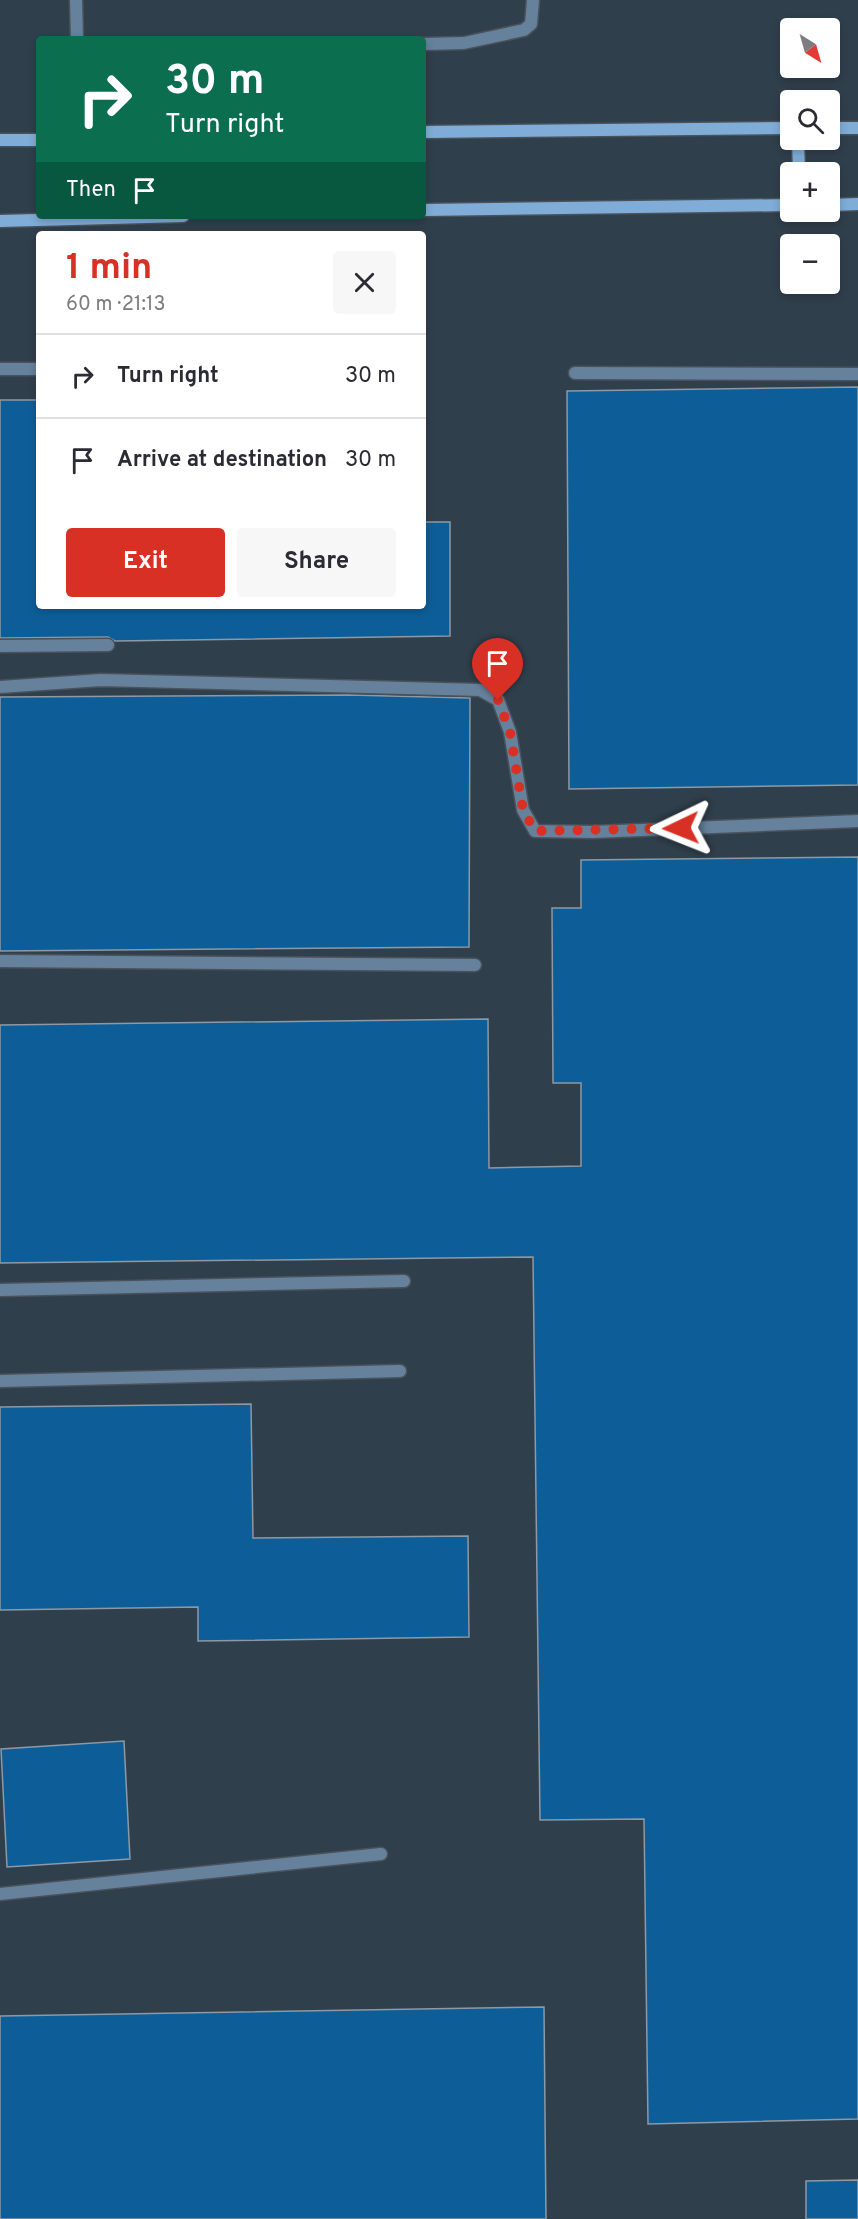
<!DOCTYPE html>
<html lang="en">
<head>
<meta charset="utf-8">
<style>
	:root { --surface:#fff; --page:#f7f7f7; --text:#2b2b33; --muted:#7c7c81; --line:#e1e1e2; --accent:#d93025 }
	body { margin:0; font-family:Overpass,sans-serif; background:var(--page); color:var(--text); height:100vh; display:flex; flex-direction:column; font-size:22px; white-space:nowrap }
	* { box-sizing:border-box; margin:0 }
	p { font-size:20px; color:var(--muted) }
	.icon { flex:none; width:33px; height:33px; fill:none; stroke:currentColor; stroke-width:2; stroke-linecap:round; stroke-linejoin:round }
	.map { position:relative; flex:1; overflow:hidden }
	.details { position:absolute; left:36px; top:231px; width:390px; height:378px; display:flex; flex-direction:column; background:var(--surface); border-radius:6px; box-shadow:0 3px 9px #0003 }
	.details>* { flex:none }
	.top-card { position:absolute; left:36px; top:36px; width:390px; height:183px; border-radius:6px; box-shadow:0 3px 9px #0003; background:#0b6e4f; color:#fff; overflow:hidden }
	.needle { width:39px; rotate:143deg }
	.fabs { position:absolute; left:780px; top:18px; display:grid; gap:12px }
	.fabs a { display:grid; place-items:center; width:60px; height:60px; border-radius:6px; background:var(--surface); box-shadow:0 3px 9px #0003; font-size:30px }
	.pin { position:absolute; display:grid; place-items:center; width:51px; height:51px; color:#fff; margin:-62px -26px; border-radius:50% 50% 50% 0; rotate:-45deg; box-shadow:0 0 6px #0007 }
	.pin .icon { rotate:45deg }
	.me { position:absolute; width:66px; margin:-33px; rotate:268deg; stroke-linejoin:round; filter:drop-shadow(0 0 4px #0008) }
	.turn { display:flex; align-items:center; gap:21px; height:126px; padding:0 30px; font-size:27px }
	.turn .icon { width:78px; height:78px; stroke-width:2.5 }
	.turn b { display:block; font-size:42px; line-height:51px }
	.then { display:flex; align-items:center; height:57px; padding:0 30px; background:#0003; gap:12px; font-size:22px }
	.round { display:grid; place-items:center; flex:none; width:63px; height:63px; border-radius:6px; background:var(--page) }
	.summary { display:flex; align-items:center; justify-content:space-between; height:102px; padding:0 30px }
	h1 { font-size:36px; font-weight:700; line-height:45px; color:var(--accent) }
	.cta { display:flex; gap:12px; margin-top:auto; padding:12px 30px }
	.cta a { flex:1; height:69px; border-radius:6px; background:var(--accent); color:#fff; font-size:24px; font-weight:700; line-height:69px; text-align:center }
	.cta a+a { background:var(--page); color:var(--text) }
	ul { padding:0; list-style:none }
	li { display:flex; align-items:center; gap:18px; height:84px; padding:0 30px; border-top:2px solid var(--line) }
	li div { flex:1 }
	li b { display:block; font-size:22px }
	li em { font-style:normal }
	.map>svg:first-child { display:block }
	.built { fill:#303f4c; fill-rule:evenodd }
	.building { fill:#0d5e98; stroke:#8d99a4; stroke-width:1.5 }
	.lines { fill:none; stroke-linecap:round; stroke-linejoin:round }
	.lane-casing { stroke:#49525b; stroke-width:15 }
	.secondary-casing { stroke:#49525b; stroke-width:15 }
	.lane { stroke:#65819c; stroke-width:12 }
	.secondary { stroke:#7fadd8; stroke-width:12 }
	.route { stroke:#d93025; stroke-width:10; stroke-dasharray:0 18 }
</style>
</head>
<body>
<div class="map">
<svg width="858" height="2219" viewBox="0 0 858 2219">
	<rect width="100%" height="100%" fill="#2a343d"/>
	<!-- built -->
	<path class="built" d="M 0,0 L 858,0 L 858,2219 L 0,2219 ZM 790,28 L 830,28 L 830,68 L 790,68 ZM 39,39 L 423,39 L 423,216 L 39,216 ZM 790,100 L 830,100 L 830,140 L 790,140 ZM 790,172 L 830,172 L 830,212 L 790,212 ZM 39,234 L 423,234 L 423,606 L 39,606 ZM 790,244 L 830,244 L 830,284 L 790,284 Z"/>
	<!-- building -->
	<path class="building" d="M 858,387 L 858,785 L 569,789 L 567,391 Z
		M 0,400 L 39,400 L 39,606 L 423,606 L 423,522 L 450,522 L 450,636 L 115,641 L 108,637 L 0,638 Z
		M 349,695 L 470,698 L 469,947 L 0,951 L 0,697 Z
		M 858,857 L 858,2119 L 648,2124 L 644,1819 L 540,1820 L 533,1257 L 0,1263 L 0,1025 L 488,1019 L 489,1168 L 581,1166 L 581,1083 L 553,1083 L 552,908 L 581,908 L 581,860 Z
		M 251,1404 L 253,1538 L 468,1536 L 469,1637 L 198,1641 L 198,1607 L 0,1610 L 0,1407 Z
		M 124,1741 L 130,1859 L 7,1867 L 1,1749 Z
		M 544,2007 L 546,2219 L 0,2219 L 0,2016 Z
		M 858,2180 L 858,2219 L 806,2219 L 806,2181 Z"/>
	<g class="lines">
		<defs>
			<path id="lane" d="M 76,0 L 77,39
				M 423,44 L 464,43 L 524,30 L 531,24 L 533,0
				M 0,369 L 39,369
				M 575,373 L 858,374
				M 0,646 L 108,645
				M 0,687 L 101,680 L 480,690 L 498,700 L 510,732 L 523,810 L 535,831 L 593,832 L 858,821
				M 0,961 L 475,965
				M 0,1290 L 404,1281
				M 0,1381 L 400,1371
				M 0,1894 L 381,1854"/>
			<path id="secondary" d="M 830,128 L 858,128
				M 423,132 L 790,128
				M 0,140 L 39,140
				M 798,140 L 799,172
				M 830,205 L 858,204
				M 423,210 L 790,205
				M 0,221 L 183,216"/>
		</defs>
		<!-- lane casing -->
		<use href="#lane" class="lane-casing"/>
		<!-- secondary casing -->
		<use href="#secondary" class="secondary-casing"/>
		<!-- lane -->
		<use href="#lane" class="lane"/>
		<!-- secondary -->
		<use href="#secondary" class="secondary"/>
	</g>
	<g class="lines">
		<!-- route -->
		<path class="route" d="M 498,700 L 510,732 L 523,810 L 535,831 L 681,828"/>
	</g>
</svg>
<div class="fabs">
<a><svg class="needle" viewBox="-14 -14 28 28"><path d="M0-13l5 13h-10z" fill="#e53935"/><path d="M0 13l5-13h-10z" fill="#7c7c81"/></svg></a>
<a><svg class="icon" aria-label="search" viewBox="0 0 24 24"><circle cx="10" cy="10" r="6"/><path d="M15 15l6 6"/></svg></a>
<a>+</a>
<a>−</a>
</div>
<div class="pin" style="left:498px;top:700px;background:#d93025"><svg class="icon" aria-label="arrive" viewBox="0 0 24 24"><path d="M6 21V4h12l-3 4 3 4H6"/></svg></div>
<svg class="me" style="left:681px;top:828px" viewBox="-20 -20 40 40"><path d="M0-17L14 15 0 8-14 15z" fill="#d93025" stroke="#fff" stroke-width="4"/></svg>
<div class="top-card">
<div class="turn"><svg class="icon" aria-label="right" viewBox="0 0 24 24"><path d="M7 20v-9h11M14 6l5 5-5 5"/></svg><div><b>30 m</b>Turn right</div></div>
<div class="then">Then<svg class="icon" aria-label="arrive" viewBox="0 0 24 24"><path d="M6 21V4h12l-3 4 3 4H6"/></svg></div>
</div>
<section class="details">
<div class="summary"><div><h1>1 min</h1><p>60 m · 21:13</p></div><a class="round"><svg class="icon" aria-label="close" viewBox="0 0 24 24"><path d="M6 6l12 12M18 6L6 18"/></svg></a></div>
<ul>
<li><svg class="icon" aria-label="right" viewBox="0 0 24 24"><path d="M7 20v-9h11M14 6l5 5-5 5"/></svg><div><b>Turn right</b></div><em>30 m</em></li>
<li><svg class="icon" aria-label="arrive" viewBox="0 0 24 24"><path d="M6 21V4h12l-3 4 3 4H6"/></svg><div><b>Arrive at destination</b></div><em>30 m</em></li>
</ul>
<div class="cta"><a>Exit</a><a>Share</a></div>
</section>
</div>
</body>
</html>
